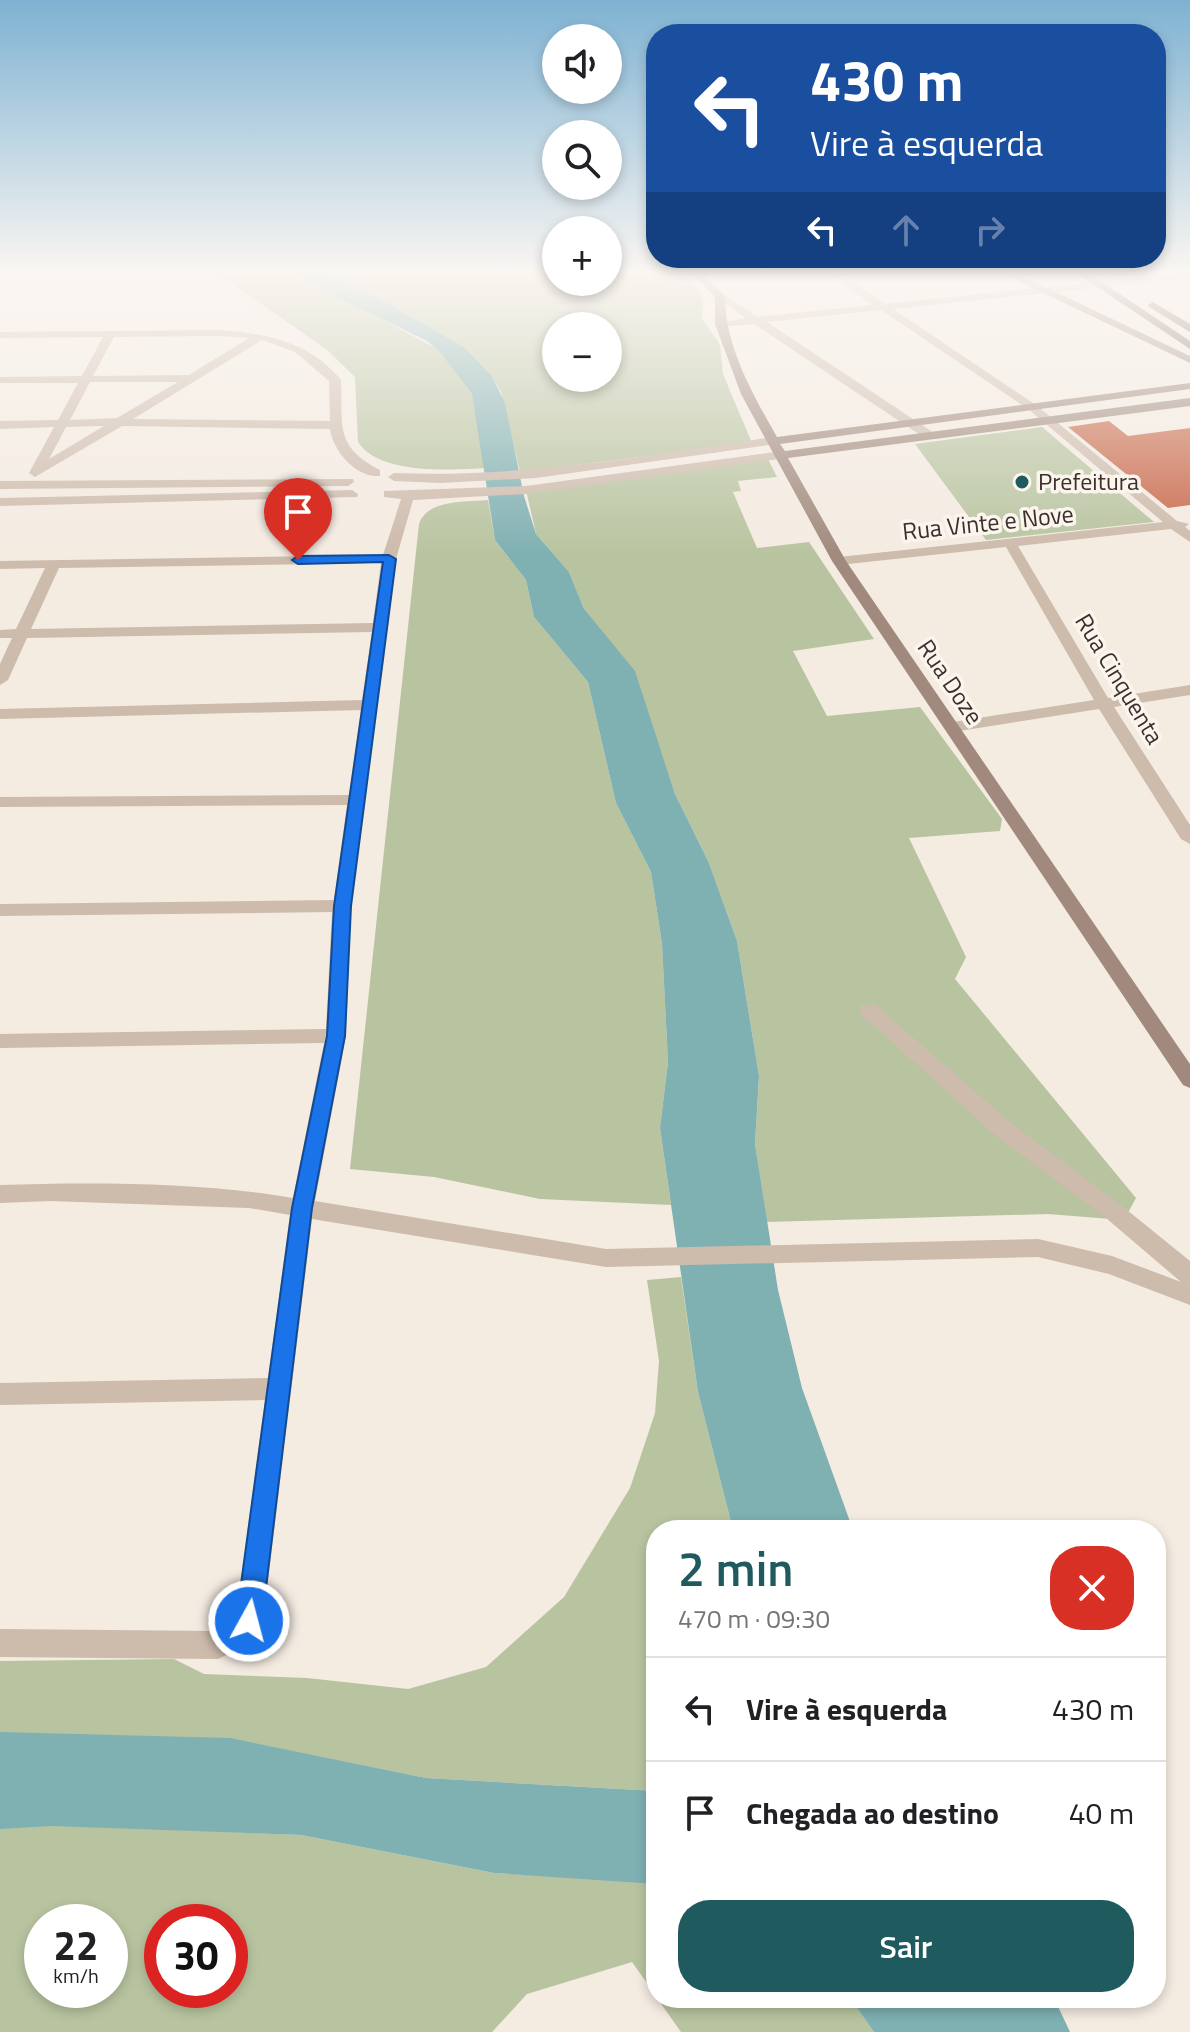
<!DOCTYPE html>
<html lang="pt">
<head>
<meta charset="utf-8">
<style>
	:root { --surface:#fff; --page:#f2f2f2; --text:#202124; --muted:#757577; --line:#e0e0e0; --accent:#1f5a5e }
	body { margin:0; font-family:"Titillium Web",sans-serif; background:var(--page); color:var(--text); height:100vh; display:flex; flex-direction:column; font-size:30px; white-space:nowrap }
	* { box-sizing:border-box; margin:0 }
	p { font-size:26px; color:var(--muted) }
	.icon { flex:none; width:44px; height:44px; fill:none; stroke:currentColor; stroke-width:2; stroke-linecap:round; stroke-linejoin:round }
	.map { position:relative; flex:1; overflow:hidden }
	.details { position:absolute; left:646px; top:1520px; width:520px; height:488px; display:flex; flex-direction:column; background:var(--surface); border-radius:32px; box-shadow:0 4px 12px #0003 }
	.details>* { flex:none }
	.top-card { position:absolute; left:646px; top:24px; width:520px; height:244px; border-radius:32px; box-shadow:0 4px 12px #0003; background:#1a4fa0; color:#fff; overflow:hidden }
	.buttons { position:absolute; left:542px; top:24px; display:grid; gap:16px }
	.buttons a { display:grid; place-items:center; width:80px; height:80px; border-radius:50%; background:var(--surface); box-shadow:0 4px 12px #0003; font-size:40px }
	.speed { position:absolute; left:24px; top:1904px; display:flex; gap:16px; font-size:40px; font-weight:700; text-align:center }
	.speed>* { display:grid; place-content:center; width:104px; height:104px; border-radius:50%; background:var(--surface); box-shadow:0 4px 12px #0003; line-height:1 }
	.speed small { font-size:20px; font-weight:400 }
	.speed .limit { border:12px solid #d22; background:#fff; color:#111 }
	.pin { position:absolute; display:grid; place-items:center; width:68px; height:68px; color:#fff; margin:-82px -34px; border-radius:50% 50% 50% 0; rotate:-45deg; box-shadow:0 0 8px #0007 }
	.pin .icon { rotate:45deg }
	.me { position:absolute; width:88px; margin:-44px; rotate:7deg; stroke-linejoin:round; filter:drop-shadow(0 0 6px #0008) }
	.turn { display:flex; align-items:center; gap:28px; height:168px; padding:0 32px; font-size:36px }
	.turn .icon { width:104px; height:104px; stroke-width:2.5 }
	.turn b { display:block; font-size:56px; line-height:68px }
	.lanes { display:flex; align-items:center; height:76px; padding:0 32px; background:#0003; justify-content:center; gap:40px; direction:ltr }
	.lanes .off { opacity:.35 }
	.round { display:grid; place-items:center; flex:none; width:84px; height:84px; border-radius:32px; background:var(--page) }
	.head { display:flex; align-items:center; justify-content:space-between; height:136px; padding:0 32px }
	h1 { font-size:48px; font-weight:600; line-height:60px; color:var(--accent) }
	.button { display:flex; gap:16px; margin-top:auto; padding:16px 32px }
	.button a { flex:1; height:92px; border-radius:32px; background:var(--accent); color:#fff; font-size:32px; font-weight:600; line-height:92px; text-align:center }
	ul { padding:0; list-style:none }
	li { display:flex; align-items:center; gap:24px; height:104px; padding:0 32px; border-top:2px solid var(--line) }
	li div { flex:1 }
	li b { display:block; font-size:30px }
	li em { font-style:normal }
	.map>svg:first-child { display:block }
	.green { fill:#b8c4a0; fill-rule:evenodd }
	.water { fill:#7fb0b2 }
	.building { fill:#c8694b }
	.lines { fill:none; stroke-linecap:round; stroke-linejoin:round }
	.street { fill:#cdbbac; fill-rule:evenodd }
	.secondary { fill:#a18a7d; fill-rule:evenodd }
	.primary { fill:#7d675c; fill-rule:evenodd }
	.route { fill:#1a73e8; stroke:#114b97; stroke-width:2 }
	.poi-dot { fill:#1f5a5e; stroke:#fbf5ee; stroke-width:3 }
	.labels { text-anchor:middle; stroke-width:7; stroke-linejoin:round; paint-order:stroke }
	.far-poi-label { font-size:24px; fill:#3b302b; stroke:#fbf5ee; text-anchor:start }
	.far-street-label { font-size:24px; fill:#3b302b; stroke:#fbf5ee }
</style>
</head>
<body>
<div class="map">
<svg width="1190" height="2032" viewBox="0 0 1190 2032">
	<rect width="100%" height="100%" fill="#f4ebe1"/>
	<!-- green -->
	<path class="green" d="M 212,270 L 290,270 L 441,351 L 472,394 L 486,468 C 451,470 379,475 358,442 L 355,377 L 326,349 Z
		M 318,270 L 556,270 L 556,282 L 608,282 L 608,270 L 681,270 C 697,287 706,293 702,318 L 720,345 L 723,374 L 752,443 L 520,472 L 501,392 L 492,376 L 464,347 L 371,294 ZM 556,326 L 608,326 L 608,378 L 556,378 Z
		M 1042,427 L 1154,522 L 986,540 L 915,444 Z
		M 767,457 L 777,477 L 738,481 L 741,491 L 733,492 L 757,548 L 809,542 L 874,639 L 793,651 L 827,716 L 920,707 L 1002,819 L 1000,831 L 909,838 L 966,957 L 955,979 L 1136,1198 L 1124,1220 L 1048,1214 L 767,1222 L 755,1144 L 759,1076 L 737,941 L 709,863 L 675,794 L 657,740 L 584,609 L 569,572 L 536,534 L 526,490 Z
		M 488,500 L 495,540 L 526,580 L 534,617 L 588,682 L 616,803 L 651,872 L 662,944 L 668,1062 L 660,1128 L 671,1205 L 540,1199 L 434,1177 L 350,1169 L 419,524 C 427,499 467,502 488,500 Z
		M 681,1277 L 698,1392 L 733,1530 L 656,1530 L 656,1791 L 426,1778 L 241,1741 L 0,1738 L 0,1661 L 174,1659 L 204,1674 L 307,1678 L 408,1689 L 486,1667 L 564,1597 L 630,1488 L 655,1413 L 659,1361 L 647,1280 Z
		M 0,1822 L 301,1835 L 494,1873 L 656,1882 L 656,1996 L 632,1962 L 527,1994 L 492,2032 L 0,2032 ZM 42,1922 L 110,1922 L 110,1990 L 42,1990 ZM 162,1922 L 230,1922 L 230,1990 L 162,1990 Z
		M 657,1998 L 850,1998 L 874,2032 L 681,2032 Z"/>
	<!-- water -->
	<path class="water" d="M 290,270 L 318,270 L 371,294 L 464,347 L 492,376 L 505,403 L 524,496 L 536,534 L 569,572 L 584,609 L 635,671 L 675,794 L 709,863 L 737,941 L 759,1076 L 755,1144 L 778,1290 L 802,1388 L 853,1530 L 733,1530 L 698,1392 L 660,1128 L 668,1062 L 662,944 L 651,872 L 616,803 L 588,682 L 534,617 L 526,580 L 495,540 L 472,394 L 440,352 L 427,341 L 322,290 Z
		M 0,1732 L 230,1738 L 426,1778 L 656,1791 L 656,1884 L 494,1873 L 301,1835 L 52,1826 L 0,1829 Z
		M 850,1998 L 1054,1998 L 1070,2032 L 874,2032 Z"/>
	<!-- building -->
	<path class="building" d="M 1109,421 L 1128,436 L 1190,428 L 1190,505 L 1168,508 L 1068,427 Z"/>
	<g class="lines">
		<!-- street -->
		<path class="street" d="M 823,270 L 835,270 L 885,304 L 1190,272 L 1190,278 L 893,309 L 1036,405 L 1177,521 L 1189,524 L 1185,527 L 1190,531 L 1190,542 L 1171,529 L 1018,546 L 1108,698 L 1190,685 L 1190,695 L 1114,707 L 1190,825 L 1190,844 L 1181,839 L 1099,709 L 953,732 L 945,727 L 953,722 L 1094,700 L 1006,547 L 839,565 L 832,561 L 839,557 L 1163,522 L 1028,409 L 881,310 L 767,322 L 934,433 L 934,439 L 926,439 L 754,324 L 720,327 L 715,324 L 746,318 L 716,298 L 716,294 L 720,293 L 758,317 L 873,305 Z
			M 216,330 C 264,333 308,340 341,380 C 343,426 334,446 380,470 L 380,476 C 356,478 333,451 330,429 L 122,426 L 35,477 L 29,473 L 54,427 L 0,429 L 0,421 L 58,420 L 78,383 L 0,383 L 0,377 L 82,376 L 103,337 L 0,338 L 0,332 ZM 216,336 L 249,338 L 189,375 L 93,376 L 114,337 ZM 262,340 L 295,352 L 329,381 L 330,421 L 133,419 ZM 90,382 L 178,382 L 117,418 L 70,420 ZM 104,426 L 49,459 L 66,427 Z
			M 772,437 L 776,438 L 776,444 L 536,478 L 441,483 L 394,481 L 388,477 L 394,473 C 522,478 646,456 772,437 Z
			M 782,451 L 786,452 L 786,458 L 526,494 L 413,500 L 396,559 L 351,906 L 346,1036 L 315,1201 L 606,1249 L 1038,1239 L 1112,1256 L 1181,1282 L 1106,1218 L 995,1135 L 862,1015 L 859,1010 L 862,1005 L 876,1005 L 1011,1123 L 1122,1206 L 1190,1261 L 1190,1285 L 1184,1283 L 1190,1285 L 1190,1305 L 1109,1274 L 1038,1257 L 606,1267 L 312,1219 L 263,1621 L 250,1644 L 218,1659 L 0,1657 L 0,1629 L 216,1631 L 230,1624 L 236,1616 L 265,1400 L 0,1405 L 0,1383 L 268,1378 L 290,1215 L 249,1208 L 50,1201 L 0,1203 L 0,1185 C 92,1182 203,1182 293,1198 L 324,1043 L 0,1048 L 0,1034 L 326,1029 L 332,912 L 0,916 L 0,904 L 334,900 L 347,805 L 0,807 L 0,797 L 349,795 L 361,710 L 0,719 L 0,709 L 362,700 L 372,632 L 27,638 L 8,680 L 0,685 L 0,664 L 12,638 L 0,638 L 0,630 L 16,629 L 45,568 L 0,569 L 0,561 L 383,555 L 401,499 L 384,497 L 384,491 L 526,486 ZM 381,563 L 373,623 L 31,629 L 59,568 Z
			M 353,479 L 354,482 L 348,486 L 0,489 L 0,481 Z
			M 352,490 L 358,494 L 357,497 L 0,506 L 0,498 Z"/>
		<!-- secondary -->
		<path class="secondary" d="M 688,270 L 699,270 L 725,296 C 725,346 752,393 777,437 L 1190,383 L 1190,389 L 780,444 L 785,451 L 1190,398 L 1190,406 L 788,458 L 846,561 L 1190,1064 L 1190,1088 L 1183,1085 L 832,561 L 741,394 L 715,324 L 715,297 Z
			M 995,270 L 1009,270 L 1190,356 L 1190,363 Z"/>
		<!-- primary -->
		<path class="primary" d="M 1072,270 L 1084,270 L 1190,341 L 1190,349 Z
			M 1153,302 L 1190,324 L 1190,332 L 1149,307 L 1148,305 Z"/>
	</g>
	<!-- sky -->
	<linearGradient id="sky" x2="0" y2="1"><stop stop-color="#7eb2d2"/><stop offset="0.49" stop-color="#faf6f2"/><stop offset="1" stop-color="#faf6f2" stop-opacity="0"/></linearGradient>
	<rect width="1190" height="555" fill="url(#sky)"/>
	<!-- route -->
	<path class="route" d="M 389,555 L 396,559 L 351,906 L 345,1036 L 312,1208 L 262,1621 L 258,1630 L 249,1634 L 240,1630 L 236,1621 L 292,1208 L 327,1036 L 334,906 L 383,562 L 298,564 L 292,560 L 298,556 Z"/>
	<!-- markers -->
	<circle class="poi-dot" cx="1022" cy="482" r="8"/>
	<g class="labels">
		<!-- far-poi labels -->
		<g class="far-poi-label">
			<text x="1038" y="490">Prefeitura</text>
		</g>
		<!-- far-street labels -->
		<g class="far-street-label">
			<text transform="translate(988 523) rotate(-6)" y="8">Rua Vinte e Nove</text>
			<text transform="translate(1119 679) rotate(59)" y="8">Rua Cinquenta</text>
			<text transform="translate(950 682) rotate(56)" y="8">Rua Doze</text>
		</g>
	</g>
</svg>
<div class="buttons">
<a><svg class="icon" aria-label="sound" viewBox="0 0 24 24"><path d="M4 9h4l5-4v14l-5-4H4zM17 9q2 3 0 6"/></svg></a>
<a><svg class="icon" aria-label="search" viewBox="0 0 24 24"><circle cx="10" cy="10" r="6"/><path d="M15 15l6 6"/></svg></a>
<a>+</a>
<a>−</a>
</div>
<div class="speed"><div>22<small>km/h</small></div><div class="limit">30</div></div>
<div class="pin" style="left:298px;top:560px;background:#d93025"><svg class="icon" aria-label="arrive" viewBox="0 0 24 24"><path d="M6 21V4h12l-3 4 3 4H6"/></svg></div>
<svg class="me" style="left:249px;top:1621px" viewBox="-20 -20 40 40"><circle r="17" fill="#1a73e8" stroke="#fff" stroke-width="3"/><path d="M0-11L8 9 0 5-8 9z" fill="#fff"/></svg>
<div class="top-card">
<div class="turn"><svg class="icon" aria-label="left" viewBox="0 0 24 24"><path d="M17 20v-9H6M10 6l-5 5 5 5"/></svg><div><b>430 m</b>Vire à esquerda</div></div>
<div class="lanes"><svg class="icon" aria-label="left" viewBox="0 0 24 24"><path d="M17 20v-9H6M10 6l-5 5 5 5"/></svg><svg class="icon off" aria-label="ahead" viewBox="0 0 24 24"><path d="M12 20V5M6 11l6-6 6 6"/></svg><svg class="icon off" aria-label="right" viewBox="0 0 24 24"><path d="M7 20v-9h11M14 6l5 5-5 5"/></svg></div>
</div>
<section class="details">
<div class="head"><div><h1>2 min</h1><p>470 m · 09:30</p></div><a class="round" style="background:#d93025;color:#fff"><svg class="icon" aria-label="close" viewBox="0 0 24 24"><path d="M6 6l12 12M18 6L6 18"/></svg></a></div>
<ul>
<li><svg class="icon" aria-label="left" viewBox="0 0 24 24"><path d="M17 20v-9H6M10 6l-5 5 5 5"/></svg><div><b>Vire à esquerda</b></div><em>430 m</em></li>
<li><svg class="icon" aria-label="arrive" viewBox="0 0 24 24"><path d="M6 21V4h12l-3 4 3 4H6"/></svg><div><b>Chegada ao destino</b></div><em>40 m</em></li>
</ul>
<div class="button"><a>Sair</a></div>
</section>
</div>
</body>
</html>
